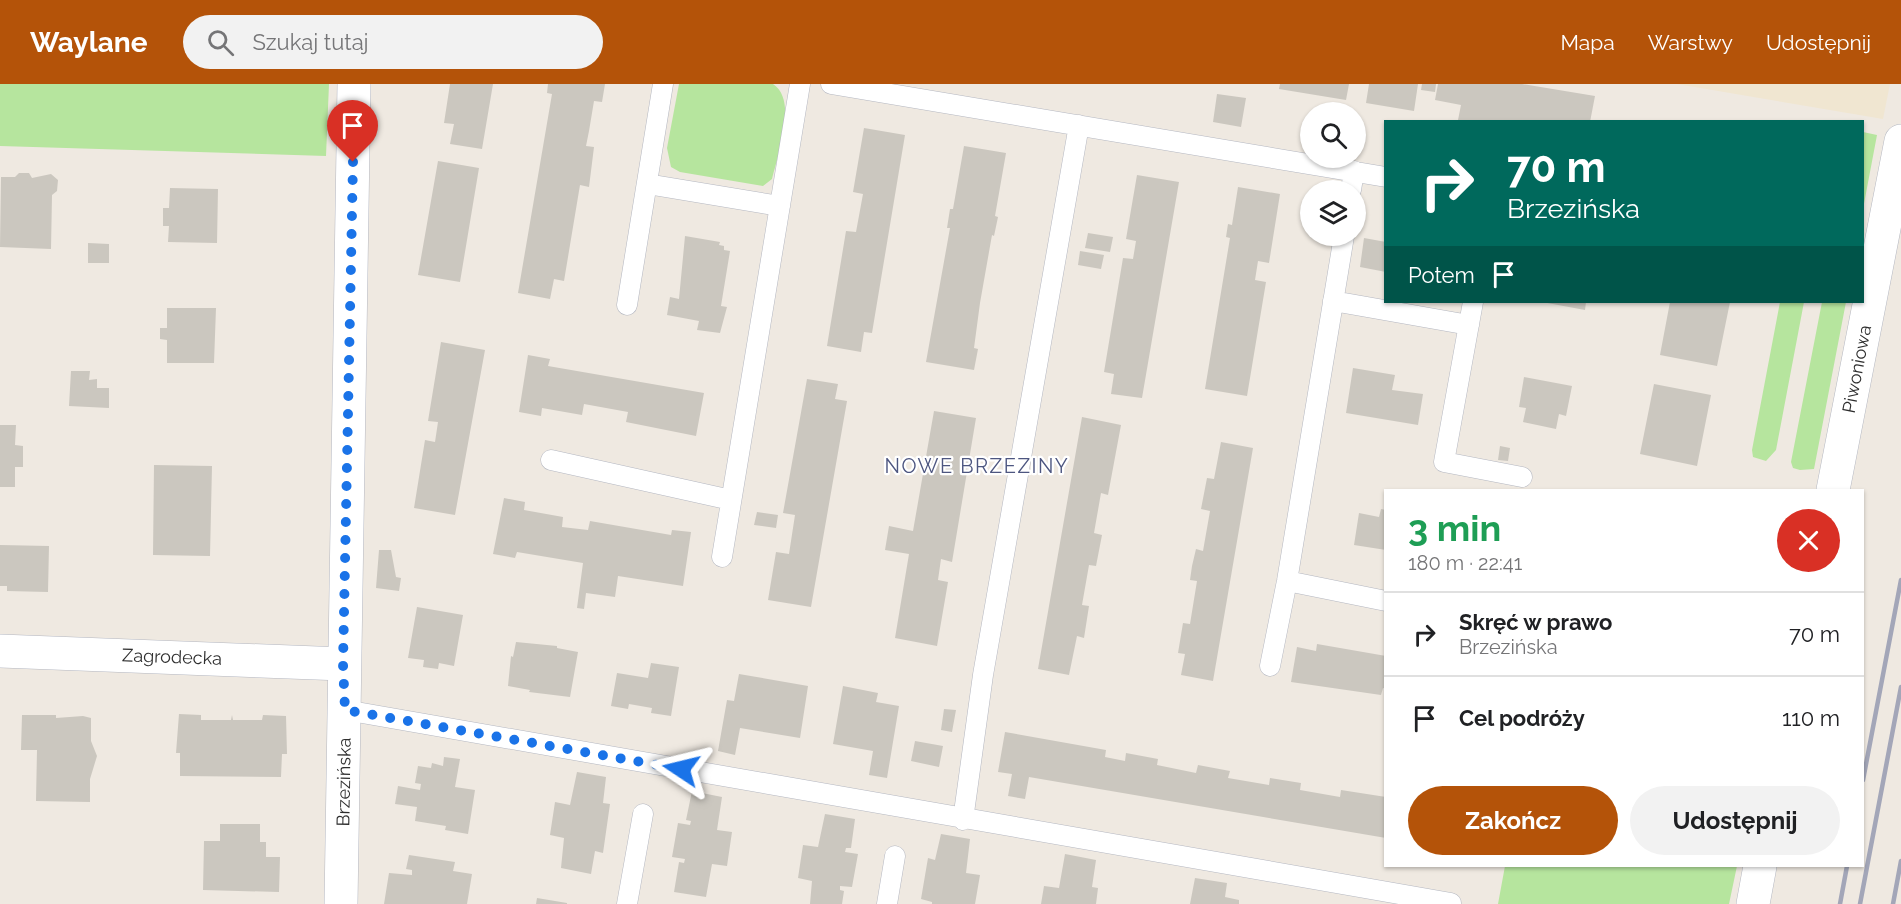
<!DOCTYPE html>
<html lang="pl">
<head>
<meta charset="utf-8">
<style>
	:root { --surface:#fff; --page:#f2f2f2; --text:#202124; --muted:#757577; --line:#e0e0e0; --accent:#b45309 }
	body { margin:0; font-family:Raleway,sans-serif; background:var(--page); color:var(--text); height:100vh; display:flex; flex-direction:column; font-size:22px; white-space:nowrap }
	* { box-sizing:border-box; margin:0 }
	p { font-size:20px; color:var(--muted) }
	.icon { flex:none; width:33px; height:33px; fill:none; stroke:currentColor; stroke-width:2; stroke-linecap:round; stroke-linejoin:round }
	.map { position:relative; flex:1; overflow:hidden }
	.panel { position:absolute; left:1384px; top:405px; width:480px; height:378px; display:flex; flex-direction:column; background:var(--surface); border-radius:0px; box-shadow:0 2px 4px #0004 }
	.panel>* { flex:none }
	.guide { position:absolute; left:1384px; top:36px; width:480px; height:183px; border-radius:0px; box-shadow:0 2px 4px #0004; background:#00695c; color:#fff; overflow:hidden }
	.tools { position:absolute; left:1300px; top:18px; display:grid; gap:12px }
	.tools a { display:grid; place-items:center; width:66px; height:66px; border-radius:50%; background:var(--surface); box-shadow:0 2px 4px #0004; font-size:30px }
	.pin { position:absolute; display:grid; place-items:center; width:51px; height:51px; color:#fff; margin:-62px -26px; border-radius:50% 50% 50% 0; rotate:-45deg; box-shadow:0 0 6px #0007 }
	.pin .icon { rotate:45deg }
	.me { position:absolute; width:66px; margin:-33px; rotate:280deg; stroke-linejoin:round; filter:drop-shadow(0 0 4px #0008) }
	.turn { display:flex; align-items:center; gap:21px; height:126px; padding:0 24px; font-size:27px }
	.turn .icon { width:78px; height:78px; stroke-width:2.5 }
	.turn b { display:block; font-size:42px; line-height:51px }
	.then { display:flex; align-items:center; height:57px; padding:0 24px; background:#0003; gap:12px; font-size:22px }
	.round { display:grid; place-items:center; flex:none; width:63px; height:63px; border-radius:32px; background:var(--page) }
	.head { display:flex; align-items:center; justify-content:space-between; height:102px; padding:0 24px }
	h1 { font-size:36px; font-weight:700; line-height:45px; color:#1e9e55 }
	.action { display:flex; gap:12px; margin-top:auto; padding:12px 24px }
	.action a { flex:1; height:69px; border-radius:36px; background:var(--accent); color:#fff; font-size:24px; font-weight:700; line-height:69px; text-align:center }
	.action a+a { background:var(--page); color:var(--text) }
	ul { padding:0; list-style:none }
	li { display:flex; align-items:center; gap:18px; height:84px; padding:0 24px; border-top:2px solid var(--line) }
	li div { flex:1 }
	li b { display:block; font-size:22px }
	li em { font-style:normal }
	header { display:flex; align-items:center; gap:36px; box-sizing:border-box; height:84px; padding:0 30px; background:var(--accent); color:#fff }
	header strong { font-size:28px }
	nav { display:flex; gap:33px; margin-inline-start:auto; font-size:21px }
	.search { width:420px; height:54px; background:var(--page); display:flex; align-items:center; gap:15px; box-sizing:border-box; padding:0 21px; border-radius:33px; color:var(--muted); font-size:22px }
	.map>svg:first-child { display:block }
	.education { fill:#f0e6d1 }
	.green { fill:#b6e59e }
	.building { fill:#cbc7bf }
	.lines { fill:none; stroke-linecap:round; stroke-linejoin:round }
	.service-casing { stroke:#b4b7c1; stroke-width:21 }
	.minor-casing { stroke:#b4b7c1; stroke-width:34 }
	.service { stroke:#fff; stroke-width:20 }
	.minor { stroke:#fff; stroke-width:33 }
	.rail { stroke:#a3a6b8; stroke-width:4.5 }
	.route { stroke:#1a73e8; stroke-width:10; stroke-dasharray:0 18 }
	.labels { text-anchor:middle; stroke-width:4.5; stroke-linejoin:round; paint-order:stroke }
	.street-label { font-size:18px; fill:#2e2e2e; stroke:#fff }
	.neighbourhood-label { font-size:20px; letter-spacing:1.5px; fill:#4d5680; stroke:#fff }
</style>
</head>
<body>
<header>
<strong>Waylane</strong>
<div class="search"><svg class="icon" aria-label="search" viewBox="0 0 24 24"><circle cx="10" cy="10" r="6"/><path d="M15 15l6 6"/></svg>Szukaj tutaj</div>
<nav><a>Mapa</a><a>Warstwy</a><a>Udostępnij</a></nav>
</header>
<div class="map">
<svg width="1901" height="820" viewBox="0 0 1901 820">
	<rect width="100%" height="100%" fill="#efe9e1"/>
	<!-- education -->
	<path class="education" d="M 1677,0 L 1890,0 L 1883,35 Z"/>
	<!-- green -->
	<path class="green" d="M 0,0 L 329,0 L 326,72 L 0,62 Z
		M 679,0 L 773,0 C 798,16 778,70 772,95 L 763,102 L 680,88 L 671,83 L 667,64 Z
		M 1863,48 L 1877,51 L 1863,125 Z
		M 1780,218 L 1804,218 L 1776,366 L 1766,377 L 1753,373 L 1752,366 Z
		M 1822,218 L 1846,218 L 1814,385 L 1800,386 L 1793,384 L 1791,378 Z
		M 1505,782 L 1737,782 L 1729,820 L 1498,820 Z"/>
	<!-- building -->
	<path class="building" d="M 450,0 L 493,0 L 482,65 L 450,60 L 454,40 L 444,39 Z
		M 548,0 L 605,0 L 602,18 L 594,17 L 589,47 L 586,62 L 594,63 L 589,103 L 580,101 L 564,197 L 554,195 L 550,215 L 518,209 L 552,10 L 547,9 Z
		M 1280,0 L 1349,0 L 1346,16 L 1279,5 Z
		M 1369,0 L 1418,0 L 1414,27 L 1366,19 Z
		M 1422,0 L 1436,0 L 1435,8 L 1421,6 Z
		M 1438,0 L 1522,0 L 1595,12 L 1590,38 L 1468,38 L 1458,36 L 1461,21 L 1435,16 Z
		M 1217,10 L 1246,14 L 1241,43 L 1213,38 Z
		M 864,44 L 905,51 L 872,249 L 864,248 L 861,268 L 827,262 L 846,147 L 856,148 L 863,110 L 853,108 Z
		M 964,62 L 1006,69 L 995,132 L 998,133 L 994,152 L 992,151 L 980,219 L 974,264 L 978,265 L 974,286 L 926,278 L 950,144 L 947,144 L 950,125 L 953,125 Z
		M 438,77 L 479,84 L 460,198 L 418,191 Z
		M 19,89 L 29,89 L 32,94 L 51,90 L 58,96 L 57,107 L 52,111 L 51,165 L 0,163 L 1,93 L 15,93 Z
		M 1137,91 L 1179,98 L 1142,314 L 1111,310 L 1114,290 L 1104,288 L 1123,174 L 1133,175 L 1136,157 L 1126,155 Z
		M 1238,103 L 1280,110 L 1269,179 L 1258,177 L 1255,196 L 1266,198 L 1247,312 L 1205,305 L 1230,154 L 1226,153 L 1228,140 L 1232,141 Z
		M 170,104 L 218,105 L 217,159 L 168,158 L 169,142 L 163,142 L 163,124 L 169,124 Z
		M 1088,149 L 1113,153 L 1110,168 L 1085,164 Z
		M 685,152 L 720,158 L 719,161 L 724,162 L 724,166 L 730,167 L 721,222 L 727,223 L 720,249 L 697,246 L 699,237 L 667,231 L 670,213 L 679,215 Z
		M 1364,154 L 1386,158 L 1386,188 L 1360,183 Z
		M 88,159 L 109,160 L 109,179 L 88,179 Z
		M 1080,167 L 1104,171 L 1101,185 L 1078,181 Z
		M 1542,218 L 1586,218 L 1585,226 Z
		M 1670,218 L 1730,218 L 1717,282 L 1660,271 Z
		M 167,224 L 216,224 L 214,279 L 167,279 L 167,256 L 160,255 L 160,244 L 167,244 Z
		M 441,258 L 485,266 L 455,431 L 414,424 L 425,356 L 435,358 L 438,338 L 428,337 Z
		M 528,271 L 550,275 L 548,282 L 704,309 L 696,352 L 626,338 L 628,328 L 584,320 L 582,331 L 542,324 L 541,332 L 519,328 Z
		M 1353,284 L 1395,291 L 1392,306 L 1423,310 L 1418,341 L 1346,329 Z
		M 71,287 L 90,287 L 89,296 L 97,295 L 97,304 L 109,304 L 109,324 L 69,322 Z
		M 1524,293 L 1572,302 L 1566,332 L 1559,330 L 1556,345 L 1523,338 L 1526,324 L 1519,323 Z
		M 807,295 L 838,300 L 835,315 L 847,317 L 811,523 L 768,516 L 776,468 L 789,470 L 795,431 L 783,429 Z
		M 1654,300 L 1711,311 L 1697,382 L 1640,370 Z
		M 934,327 L 976,334 L 952,478 L 941,475 L 938,496 L 948,498 L 937,562 L 895,554 L 909,470 L 885,466 L 889,442 L 913,447 Z
		M 1082,333 L 1121,341 L 1108,411 L 1101,409 L 1094,449 L 1102,451 L 1096,482 L 1089,481 L 1082,521 L 1089,522 L 1084,554 L 1077,552 L 1069,591 L 1038,585 Z
		M 0,341 L 16,341 L 15,361 L 23,362 L 23,383 L 15,383 L 15,403 L 0,403 Z
		M 1221,358 L 1253,364 L 1213,597 L 1181,591 L 1185,570 L 1178,569 L 1183,539 L 1190,540 L 1197,497 L 1190,496 L 1192,482 L 1196,465 L 1203,467 L 1210,427 L 1201,425 L 1207,394 L 1214,395 Z
		M 1500,362 L 1510,364 L 1508,377 L 1498,376 Z
		M 154,381 L 212,382 L 210,472 L 153,471 Z
		M 504,414 L 525,418 L 524,426 L 563,433 L 562,443 L 588,446 L 590,437 L 671,451 L 672,446 L 691,448 L 683,502 L 618,492 L 615,513 L 586,509 L 584,525 L 577,524 L 583,479 L 517,468 L 515,474 L 493,470 Z
		M 1381,425 L 1386,426 L 1386,466 L 1354,461 L 1359,429 L 1379,433 Z
		M 757,428 L 778,431 L 776,444 L 754,441 Z
		M 0,461 L 49,462 L 48,508 L 7,507 L 7,502 L 0,502 Z
		M 379,466 L 391,466 L 396,493 L 401,494 L 399,507 L 376,504 Z
		M 417,523 L 463,531 L 454,582 L 439,579 L 438,585 L 423,583 L 424,576 L 408,574 Z
		M 516,558 L 557,562 L 557,564 L 578,568 L 570,613 L 529,608 L 530,606 L 508,602 L 511,572 L 513,573 Z
		M 1317,560 L 1386,572 L 1386,605 L 1383,604 L 1381,611 L 1291,598 L 1297,563 L 1316,567 Z
		M 651,579 L 679,583 L 671,632 L 651,629 L 652,624 L 629,620 L 628,625 L 611,622 L 617,589 L 648,594 Z
		M 739,590 L 808,602 L 800,654 L 740,644 L 735,671 L 718,667 L 727,616 L 734,617 Z
		M 843,602 L 878,609 L 876,618 L 899,622 L 887,694 L 869,691 L 873,667 L 833,660 Z
		M 944,625 L 956,626 L 952,648 L 941,646 Z
		M 179,630 L 201,631 L 201,636 L 231,636 L 232,631 L 233,636 L 262,636 L 263,631 L 286,632 L 287,670 L 282,670 L 281,693 L 180,692 L 180,669 L 176,669 Z
		M 22,631 L 56,631 L 56,634 L 83,632 L 91,634 L 91,657 L 97,672 L 90,695 L 90,718 L 36,717 L 37,666 L 21,666 Z
		M 1005,648 L 1106,666 L 1105,673 L 1125,677 L 1126,669 L 1158,675 L 1157,681 L 1196,689 L 1198,681 L 1230,687 L 1228,694 L 1269,701 L 1270,694 L 1301,699 L 1300,706 L 1340,713 L 1341,706 L 1386,713 L 1386,754 L 1029,693 L 1025,715 L 1008,712 L 1012,690 L 998,688 Z
		M 915,657 L 943,662 L 939,683 L 911,677 Z
		M 444,673 L 460,675 L 455,703 L 475,706 L 468,750 L 445,746 L 446,742 L 415,737 L 417,723 L 395,720 L 398,702 L 420,706 L 421,700 L 415,699 L 418,682 L 431,684 L 432,679 L 443,682 Z
		M 577,688 L 606,693 L 603,719 L 610,720 L 603,769 L 595,767 L 591,790 L 561,784 L 564,754 L 550,751 L 555,718 L 570,721 Z
		M 692,707 L 722,713 L 717,746 L 732,748 L 727,782 L 712,780 L 706,813 L 674,808 L 679,778 L 684,779 L 685,775 L 672,773 L 678,739 L 690,741 L 691,737 L 686,736 Z
		M 825,730 L 855,735 L 851,764 L 846,764 L 845,768 L 858,770 L 852,803 L 840,802 L 840,806 L 844,807 L 842,820 L 810,820 L 812,797 L 798,794 L 803,761 L 818,763 Z
		M 220,740 L 260,740 L 260,758 L 266,758 L 266,773 L 280,773 L 279,808 L 203,806 L 204,757 L 220,757 Z
		M 941,750 L 970,755 L 966,789 L 980,791 L 975,820 L 932,820 L 932,818 L 921,815 L 928,774 L 935,776 Z
		M 1065,770 L 1096,776 L 1092,803 L 1098,804 L 1096,820 L 1041,820 L 1044,802 L 1059,804 Z
		M 409,771 L 455,778 L 453,787 L 472,790 L 467,820 L 384,820 L 389,789 L 412,791 L 412,786 L 406,785 Z
		M 1195,794 L 1227,799 L 1225,813 L 1239,816 L 1239,820 L 1190,820 Z
		M 537,814 L 567,819 L 567,820 L 536,820 Z"/>
	<g class="lines">
		<defs>
			<path id="service" d="M 831,0 L 1386,93
				M 647,100 L 780,122
				M 1351,106 L 1354,87
				M 1333,217 L 1469,241
				M 1473,218 L 1444,378 L 1522,393
				M 627,221 L 663,0
				M 551,376 L 731,416
				M 722,473 L 800,0
				M 1287,497 L 1386,517
				M 1270,582 L 1287,497 L 1344,152
				M 345,626 L 1451,819
				M 963,736 L 983,591 L 1079,41
				M 627,820 L 643,730
				M 887,820 L 895,772"/>
			<path id="minor" d="M 1833,406 L 1901,57
				M 0,567 L 343,580
				M 341,820 L 354,0
				M 1753,820 L 1760,782"/>
		</defs>
		<!-- service casing -->
		<use href="#service" class="service-casing"/>
		<!-- minor casing -->
		<use href="#minor" class="minor-casing"/>
		<!-- service -->
		<use href="#service" class="service"/>
		<!-- minor -->
		<use href="#minor" class="minor"/>
		<!-- rail -->
		<path class="rail" d="M 1863,696 L 1901,496
			M 1840,820 L 1847,782
			M 1860,820 L 1901,603
			M 1893,820 L 1901,777"/>
	</g>
	<g class="lines">
		<!-- route -->
		<path class="route" d="M 353,78 L 343,580 L 345,626 L 681,685"/>
	</g>
	<g class="labels">
		<!-- street labels -->
		<g class="street-label">
			<text transform="translate(1857 285) rotate(-79)" y="6">Piwoniowa</text>
			<text transform="translate(172 573) rotate(2)" y="6">Zagrodecka</text>
			<text transform="translate(344 698) rotate(-89)" y="6">Brzezińska</text>
		</g>
		<!-- neighbourhood labels -->
		<g class="neighbourhood-label">
			<text x="977" y="389">NOWE BRZEZINY</text>
		</g>
	</g>
</svg>
<div class="tools">
<a><svg class="icon" aria-label="search" viewBox="0 0 24 24"><circle cx="10" cy="10" r="6"/><path d="M15 15l6 6"/></svg></a>
<a><svg class="icon" aria-label="layers" viewBox="0 0 24 24"><path d="M12 4l9 5-9 5-9-5zM3 14l9 5 9-5"/></svg></a>
</div>
<div class="pin" style="left:353px;top:78px;background:#d93025"><svg class="icon" aria-label="arrive" viewBox="0 0 24 24"><path d="M6 21V4h12l-3 4 3 4H6"/></svg></div>
<svg class="me" style="left:681px;top:685px" viewBox="-20 -20 40 40"><path d="M0-17L14 15 0 8-14 15z" fill="#1a73e8" stroke="#fff" stroke-width="4"/></svg>
<div class="guide">
<div class="turn"><svg class="icon" aria-label="right" viewBox="0 0 24 24"><path d="M7 20v-9h11M14 6l5 5-5 5"/></svg><div><b>70 m</b>Brzezińska</div></div>
<div class="then">Potem<svg class="icon" aria-label="arrive" viewBox="0 0 24 24"><path d="M6 21V4h12l-3 4 3 4H6"/></svg></div>
</div>
<section class="panel">
<div class="head"><div><h1>3 min</h1><p>180 m · 22:41</p></div><a class="round" style="background:#d93025;color:#fff"><svg class="icon" aria-label="close" viewBox="0 0 24 24"><path d="M6 6l12 12M18 6L6 18"/></svg></a></div>
<ul>
<li><svg class="icon" aria-label="right" viewBox="0 0 24 24"><path d="M7 20v-9h11M14 6l5 5-5 5"/></svg><div><b>Skręć w prawo</b><p>Brzezińska</p></div><em>70 m</em></li>
<li><svg class="icon" aria-label="arrive" viewBox="0 0 24 24"><path d="M6 21V4h12l-3 4 3 4H6"/></svg><div><b>Cel podróży</b></div><em>110 m</em></li>
</ul>
<div class="action"><a>Zakończ</a><a>Udostępnij</a></div>
</section>
</div>
</body>
</html>
